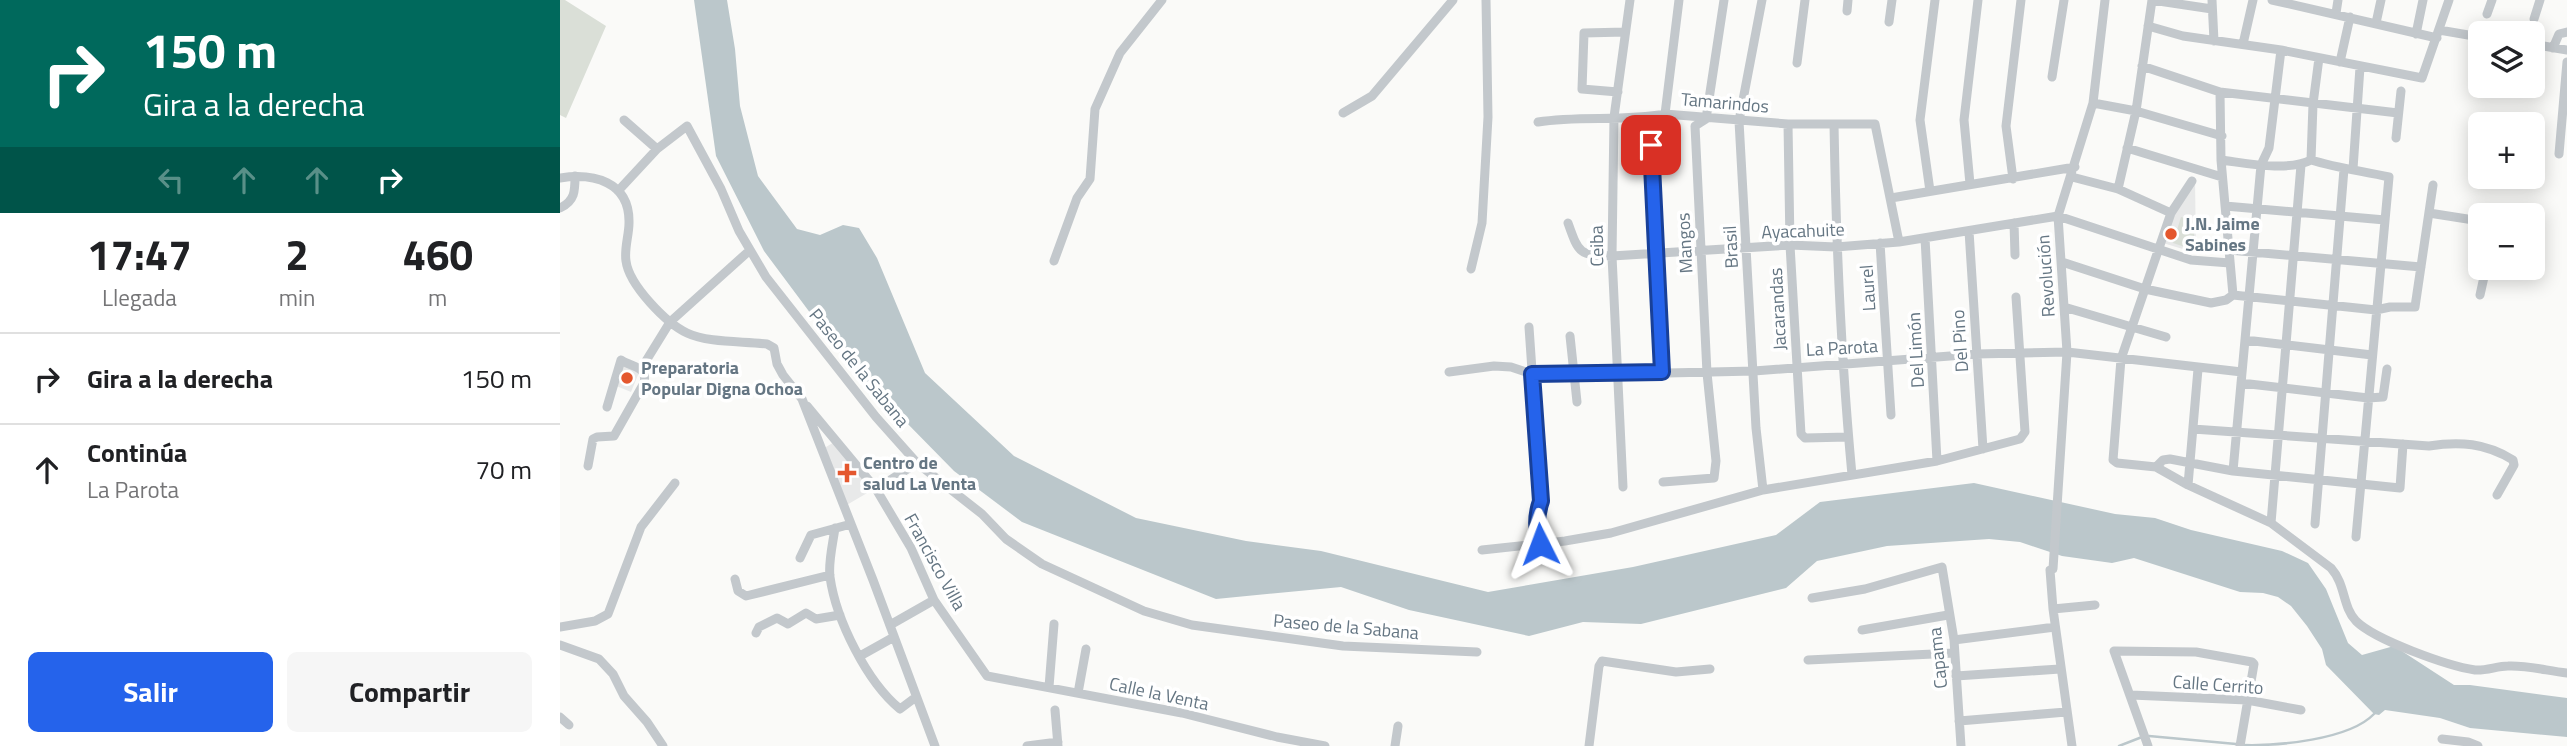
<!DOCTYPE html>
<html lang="es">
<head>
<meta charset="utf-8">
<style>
	:root { --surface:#fff; --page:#f6f6f6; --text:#202124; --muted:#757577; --line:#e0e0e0; --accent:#2563eb }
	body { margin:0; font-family:"Titillium Web",sans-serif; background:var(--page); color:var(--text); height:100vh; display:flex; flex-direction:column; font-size:26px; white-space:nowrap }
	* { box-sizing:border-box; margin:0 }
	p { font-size:23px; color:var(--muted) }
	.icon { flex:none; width:38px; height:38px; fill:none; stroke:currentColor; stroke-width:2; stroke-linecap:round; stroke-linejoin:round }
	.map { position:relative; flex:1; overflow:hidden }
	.panel { display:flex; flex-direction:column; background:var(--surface); width:560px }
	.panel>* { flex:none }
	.banner { background:#00695c; color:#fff; overflow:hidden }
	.fabs { position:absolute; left:1908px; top:21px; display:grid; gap:14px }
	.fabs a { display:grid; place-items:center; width:77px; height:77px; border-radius:10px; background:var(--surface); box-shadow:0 4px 18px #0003; font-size:35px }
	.pin { position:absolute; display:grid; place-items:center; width:60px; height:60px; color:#fff; margin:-30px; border-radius:14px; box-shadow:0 4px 10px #0006 }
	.me { position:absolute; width:77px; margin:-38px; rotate:357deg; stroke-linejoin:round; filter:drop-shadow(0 0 5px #0008) }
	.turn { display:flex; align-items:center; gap:24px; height:147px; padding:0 28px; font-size:32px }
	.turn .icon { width:91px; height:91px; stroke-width:2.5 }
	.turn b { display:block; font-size:49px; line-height:60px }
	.lanes { display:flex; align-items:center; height:66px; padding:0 28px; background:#0003; justify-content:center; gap:35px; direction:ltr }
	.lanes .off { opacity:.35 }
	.eta { display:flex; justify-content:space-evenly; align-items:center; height:119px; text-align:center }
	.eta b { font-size:42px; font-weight:700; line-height:49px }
	.cta { display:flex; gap:14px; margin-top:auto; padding:14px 28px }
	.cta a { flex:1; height:80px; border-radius:10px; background:var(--accent); color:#fff; font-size:28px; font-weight:700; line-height:80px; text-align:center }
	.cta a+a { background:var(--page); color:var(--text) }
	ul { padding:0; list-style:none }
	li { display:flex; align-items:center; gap:21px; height:91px; padding:0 28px; border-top:2px solid var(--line) }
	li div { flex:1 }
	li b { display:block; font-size:26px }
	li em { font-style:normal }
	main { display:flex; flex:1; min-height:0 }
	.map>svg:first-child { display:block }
	.built { fill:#e8e9e9 }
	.green { fill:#dadfd7 }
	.water { fill:#bbc7cb }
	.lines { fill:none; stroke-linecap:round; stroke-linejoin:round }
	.stream { stroke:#bbc7cb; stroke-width:2.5 }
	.minor { stroke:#c3c8cc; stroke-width:9 }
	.route-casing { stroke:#184099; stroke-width:18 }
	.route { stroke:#2563eb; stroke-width:12 }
	.poi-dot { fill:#e4572e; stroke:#fff; stroke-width:2.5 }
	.labels { text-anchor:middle; stroke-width:7; stroke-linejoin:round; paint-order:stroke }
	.street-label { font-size:18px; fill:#657683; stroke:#fff }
	.poi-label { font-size:18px; font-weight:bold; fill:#657683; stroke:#fff; text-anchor:start }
</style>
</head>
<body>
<main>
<section class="panel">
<div class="banner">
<div class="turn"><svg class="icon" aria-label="right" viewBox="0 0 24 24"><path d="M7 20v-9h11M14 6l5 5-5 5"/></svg><div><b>150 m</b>Gira a la derecha</div></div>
<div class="lanes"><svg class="icon off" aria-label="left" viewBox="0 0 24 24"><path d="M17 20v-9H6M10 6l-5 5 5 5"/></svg><svg class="icon off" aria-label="ahead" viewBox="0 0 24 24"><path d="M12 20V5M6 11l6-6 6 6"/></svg><svg class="icon off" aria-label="ahead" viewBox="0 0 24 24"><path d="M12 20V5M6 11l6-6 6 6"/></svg><svg class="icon" aria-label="right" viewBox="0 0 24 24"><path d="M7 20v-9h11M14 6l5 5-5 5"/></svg></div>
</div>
<div class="eta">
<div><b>17:47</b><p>Llegada</p></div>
<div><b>2</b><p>min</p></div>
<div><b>460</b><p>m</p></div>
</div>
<ul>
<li><svg class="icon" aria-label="right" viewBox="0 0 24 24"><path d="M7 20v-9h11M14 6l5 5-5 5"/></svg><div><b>Gira a la derecha</b></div><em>150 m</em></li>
<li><svg class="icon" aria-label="ahead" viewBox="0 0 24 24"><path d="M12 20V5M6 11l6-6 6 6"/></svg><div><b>Continúa</b><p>La Parota</p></div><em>70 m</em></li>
</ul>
<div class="cta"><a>Salir</a><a>Compartir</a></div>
</section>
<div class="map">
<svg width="2007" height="746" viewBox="0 0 2007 746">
	<rect width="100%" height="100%" fill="#fafaf8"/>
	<!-- built -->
	<path class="built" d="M 1635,179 L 1636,253 L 1603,243 L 1608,221 Z
		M 63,363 L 80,370 L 71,392 L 54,385 Z
		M 276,441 L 314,489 L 285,506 L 261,450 Z"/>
	<!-- green -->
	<path class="green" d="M 0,0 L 5,0 L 46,26 L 6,118 L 0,115 Z
		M 1621,217 L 1634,221 L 1634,250 L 1613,243 Z"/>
	<!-- water -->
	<path class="water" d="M 134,0 L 167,0 L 175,49 L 180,106 L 198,176 L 237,229 L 260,235 L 283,225 L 299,228 L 317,258 L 365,373 L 454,456 L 576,518 L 686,541 L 761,551 L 928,592 L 1073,567 L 1216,535 L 1260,502 L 1414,483 L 1555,514 L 1595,518 L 1631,530 L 1722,551 L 1748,563 L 1766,589 L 1788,643 L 1802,655 L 1834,646 L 1894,685 L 1910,685 L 2007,698 L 2007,737 L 1910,728 L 1880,718 L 1825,710 L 1819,715 L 1814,714 L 1766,665 L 1762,649 L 1747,626 L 1731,606 L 1718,597 L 1703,593 L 1680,592 L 1574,558 L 1552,563 L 1502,556 L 1460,542 L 1429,539 L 1327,546 L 1257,561 L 1226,588 L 1081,624 L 1023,622 L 969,636 L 849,610 L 781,587 L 656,599 L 462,522 L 394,471 L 286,361 L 204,251 L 156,156 Z"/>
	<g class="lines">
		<!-- stream -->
		<path class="stream" d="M 1589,736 L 1676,744
			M 1683,745 C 1717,746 1789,740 1814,714
			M 1559,746 L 1582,737"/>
		<!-- minor -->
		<path class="minor" d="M 1202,0 L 1179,121 L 1196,428 L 1203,490
			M 1592,0 L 1652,9
			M 1652,0 L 1654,41
			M 1712,0 L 1877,38
			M 1287,11 L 1288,0
			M 1776,13 L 1778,0
			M 1927,14 L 1932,0
			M 1974,19 L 1980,0
			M 1329,22 L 1332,0
			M 1816,23 L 1821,0
			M 1588,26 L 1623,36 L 1721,50 L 1862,78 L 1889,0
			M 1879,30 L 1920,37
			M 1856,34 L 1863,0
			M 1683,44 L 1693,0
			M 1972,44 L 2007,50
			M 1993,48 L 1999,34 L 2007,32
			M 1780,62 L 1790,17
			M 1237,63 L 1245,0
			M 1582,66 L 1660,92 L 1838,113
			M 1492,77 L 1504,0
			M 1058,92 L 1022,89 L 1024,33 L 1065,32
			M 1660,92 L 1661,160 L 1673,295
			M 1533,103 L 1576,111 L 1662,136
			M 783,113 L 812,96 L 893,0
			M 1105,114 L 1119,0
			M 1089,117 L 1103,372
			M 64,120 L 97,149
			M 978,122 C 1020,115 1063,122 1105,114 L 1228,124 L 1315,124 L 1339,242
			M 1228,124 L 1230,245 L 1241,434 L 1245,438 L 1288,437
			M 1274,124 C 1276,241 1281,358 1292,475
			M 1836,138 L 1841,91
			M 1567,148 L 1662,177
			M 1999,154 L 2007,62
			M 1661,160 C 1686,163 1728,172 1751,160 C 1777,168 1802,171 1829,177 L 1796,537
			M 1751,160 L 1753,104 L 1759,58
			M 1793,169 L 1800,67
			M 1512,177 L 1558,189 L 1611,213
			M 0,178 C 33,173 70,181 69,223 C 69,235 64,249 66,261 C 69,285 106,323 127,333 C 148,343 183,341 207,344 L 214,348 L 217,364 L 223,375 L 242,399 L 313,580 L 375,746
			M 1453,179 L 1446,126 L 1461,0
			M 1632,181 L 1611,213 L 1561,359 L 1553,460 L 1557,463 L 1596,467 L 1628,485 L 1711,523 L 1771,568 C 1786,585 1782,606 1796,621 C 1815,640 1888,666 1915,670 C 1926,671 1937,666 1948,666 C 1967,665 1988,671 2007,673
			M 1410,184 L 1404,120 L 1418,0
			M 1558,189 L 1576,111 L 1592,0
			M 58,191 L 97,149 L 127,126 L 161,189 L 179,231 L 206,277 L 316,417 L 357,463 L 422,514 L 446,539 L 482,564 L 584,611 L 632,625 L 783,646 L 917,652
			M 1370,191 L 1360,120 L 1375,0
			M 1331,198 L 1515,167
			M 1665,206 L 1825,220
			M 0,208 C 15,201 15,191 15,176
			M 1869,213 L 1920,221
			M 1008,223 C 1019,254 1019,255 1052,256 L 1230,245 L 1276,247 L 1339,242 L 1498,216 L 1631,260 L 1670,263
			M 1454,223 L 1455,255
			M 1409,231 L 1423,449
			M 1365,238 L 1377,461
			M 1320,243 L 1331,415
			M 1669,250 L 1861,267
			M 494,261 L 517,198 L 530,179 L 535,109 L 560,53 L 602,0
			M 1502,262 L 1585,289 L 1651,303 L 1666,300 L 1673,295 L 1816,310 L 1830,307 L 1855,307 L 1873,185
			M 911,269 L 922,223 L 928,117 L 926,0
			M 1920,295 L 1926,268
			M 1504,307 L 1606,337
			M 969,327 L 981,501 C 976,515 976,529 980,544
			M 1010,336 L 1017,402
			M 1685,340 L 1812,355
			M 81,369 L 110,322 L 189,251
			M 889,372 L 934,366 L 951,367 L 978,376 L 1194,371 L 1416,354 L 1507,352 L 1682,372
			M 1681,383 L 1808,398 L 1823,397 L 1827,369
			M 247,406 L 316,489 L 351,548 L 374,600 L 427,676 L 622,713 L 717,737 L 765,746
			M 1633,429 L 1869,446 C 1899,441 1926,443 1953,460 L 1954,465 L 1937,495
			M 28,466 L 33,439 L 37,437 L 54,436 L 84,383 C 88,366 71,367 61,360 L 47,407
			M 1596,467 L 1603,460 L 1610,459 L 1673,471 L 1840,488 L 1843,444
			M 1673,471 L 1701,165 L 1709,148 L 1721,50
			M 1103,482 L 1154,478 L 1156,461 L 1147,373 L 1135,126 L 1146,119 L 1164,0
			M 1628,485 L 1638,369
			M 1063,487 L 1052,256 L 1054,117 L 1070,0
			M 316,489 L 357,463
			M 1711,523 L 1741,165
			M 1755,524 L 1784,169
			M 275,528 C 273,543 268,562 270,577 C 276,620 307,682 340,709 L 356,697
			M 922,550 L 1005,541 L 1051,533 L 1203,490 L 1377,461 L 1460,439 L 1465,432 L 1456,297
			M 240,558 L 251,535 L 291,524
			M 175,579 L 178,591 L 186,596 L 270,575
			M 1252,598 L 1305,589 L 1382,567 L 1394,640 L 1401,746
			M 1493,609 L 1535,605
			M 330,625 L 374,600
			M 0,627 L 35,621 L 48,614 L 81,527 L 115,483
			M 1302,630 L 1388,615
			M 196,633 L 199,627 L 217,618 L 228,624 L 246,613 L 256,619 L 280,615
			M 1394,640 L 1495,627
			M 0,645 L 39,659 L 53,674 L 64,696 L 87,722 L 103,746
			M 300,656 L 334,637
			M 1248,660 L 1394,653
			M 1396,676 L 1500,669
			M 489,687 L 494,624
			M 518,693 L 526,649
			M 1571,695 L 1687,700 L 1741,710
			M 495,710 L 498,746
			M 0,717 L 9,725
			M 1399,721 L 1506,712
			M 1882,739 L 1908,742 L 1918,746
			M 467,746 L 498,742
			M 835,746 L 838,726
			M 1029,746 L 1039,666 L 1042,661 L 1116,672 L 1150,669
			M 1512,746 L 1493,609 L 1490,570 L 1493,569 L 1507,352 L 1498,216 L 1533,103 L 1545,0
			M 1588,746 L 1554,651 L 1636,652 L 1692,662 L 1694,664 L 1680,746"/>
	</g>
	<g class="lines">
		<defs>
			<path id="route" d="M 980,544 C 976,529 976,515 981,501 L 972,374 L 1102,372 L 1091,145"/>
		</defs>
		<!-- route casing -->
		<use href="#route" class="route-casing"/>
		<!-- route -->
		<use href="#route" class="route"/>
	</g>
	<!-- markers -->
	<g class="poi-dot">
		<circle cx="1611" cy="234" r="7"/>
		<circle cx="67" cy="378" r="7"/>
		<path d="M283.5 462.5h7v7h7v7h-7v7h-7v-7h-7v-7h7z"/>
	</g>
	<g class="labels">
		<!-- street labels -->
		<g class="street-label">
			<text transform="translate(1165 103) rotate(5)" y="6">Tamarindos</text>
			<text transform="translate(1243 231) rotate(-2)" y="6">Ayacahuite</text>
			<text transform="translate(1125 243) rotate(-93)" y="6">Mangos</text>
			<text transform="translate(1037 246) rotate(-91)" y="6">Ceiba</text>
			<text transform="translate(1171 247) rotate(-93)" y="6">Brasil</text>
			<text transform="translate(1486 276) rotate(-94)" y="6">Revolución</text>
			<text transform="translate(1308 288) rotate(-94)" y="6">Laurel</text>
			<text transform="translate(1218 309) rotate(-93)" y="6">Jacarandas</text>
			<text transform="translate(1400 341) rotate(-94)" y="6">Del Pino</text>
			<text transform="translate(1282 348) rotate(-3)" y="6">La Parota</text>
			<text transform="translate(1356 350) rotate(-93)" y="6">Del Limón</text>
			<text transform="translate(299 368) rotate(51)" y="6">Paseo de la Sabana</text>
			<text transform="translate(375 562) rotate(61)" y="6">Francisco Villa</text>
			<text transform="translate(786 627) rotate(5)" y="6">Paseo de la Sabana</text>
			<text transform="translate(1378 658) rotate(-96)" y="6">Capama</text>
			<text transform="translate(1658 685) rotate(4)" y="6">Calle Cerrito</text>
			<text transform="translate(599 694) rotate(12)" y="6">Calle la Venta</text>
		</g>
		<!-- poi labels -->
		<g class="poi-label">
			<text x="1625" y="230">J.N. Jaime<tspan x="1625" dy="21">Sabines</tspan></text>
			<text x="81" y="374">Preparatoria<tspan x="81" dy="21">Popular Digna Ochoa</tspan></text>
			<text x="303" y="469">Centro de<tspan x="303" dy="21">salud La Venta</tspan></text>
		</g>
	</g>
</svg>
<div class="fabs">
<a><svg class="icon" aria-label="layers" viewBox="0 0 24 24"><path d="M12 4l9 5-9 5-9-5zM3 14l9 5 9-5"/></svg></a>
<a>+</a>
<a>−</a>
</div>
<div class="pin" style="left:1091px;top:145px;background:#d93025"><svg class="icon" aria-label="arrive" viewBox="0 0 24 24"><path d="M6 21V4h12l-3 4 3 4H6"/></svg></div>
<svg class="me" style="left:980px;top:544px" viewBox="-20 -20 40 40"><path d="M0-17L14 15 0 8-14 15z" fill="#2563eb" stroke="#fff" stroke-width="4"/></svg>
</div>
</main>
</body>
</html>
